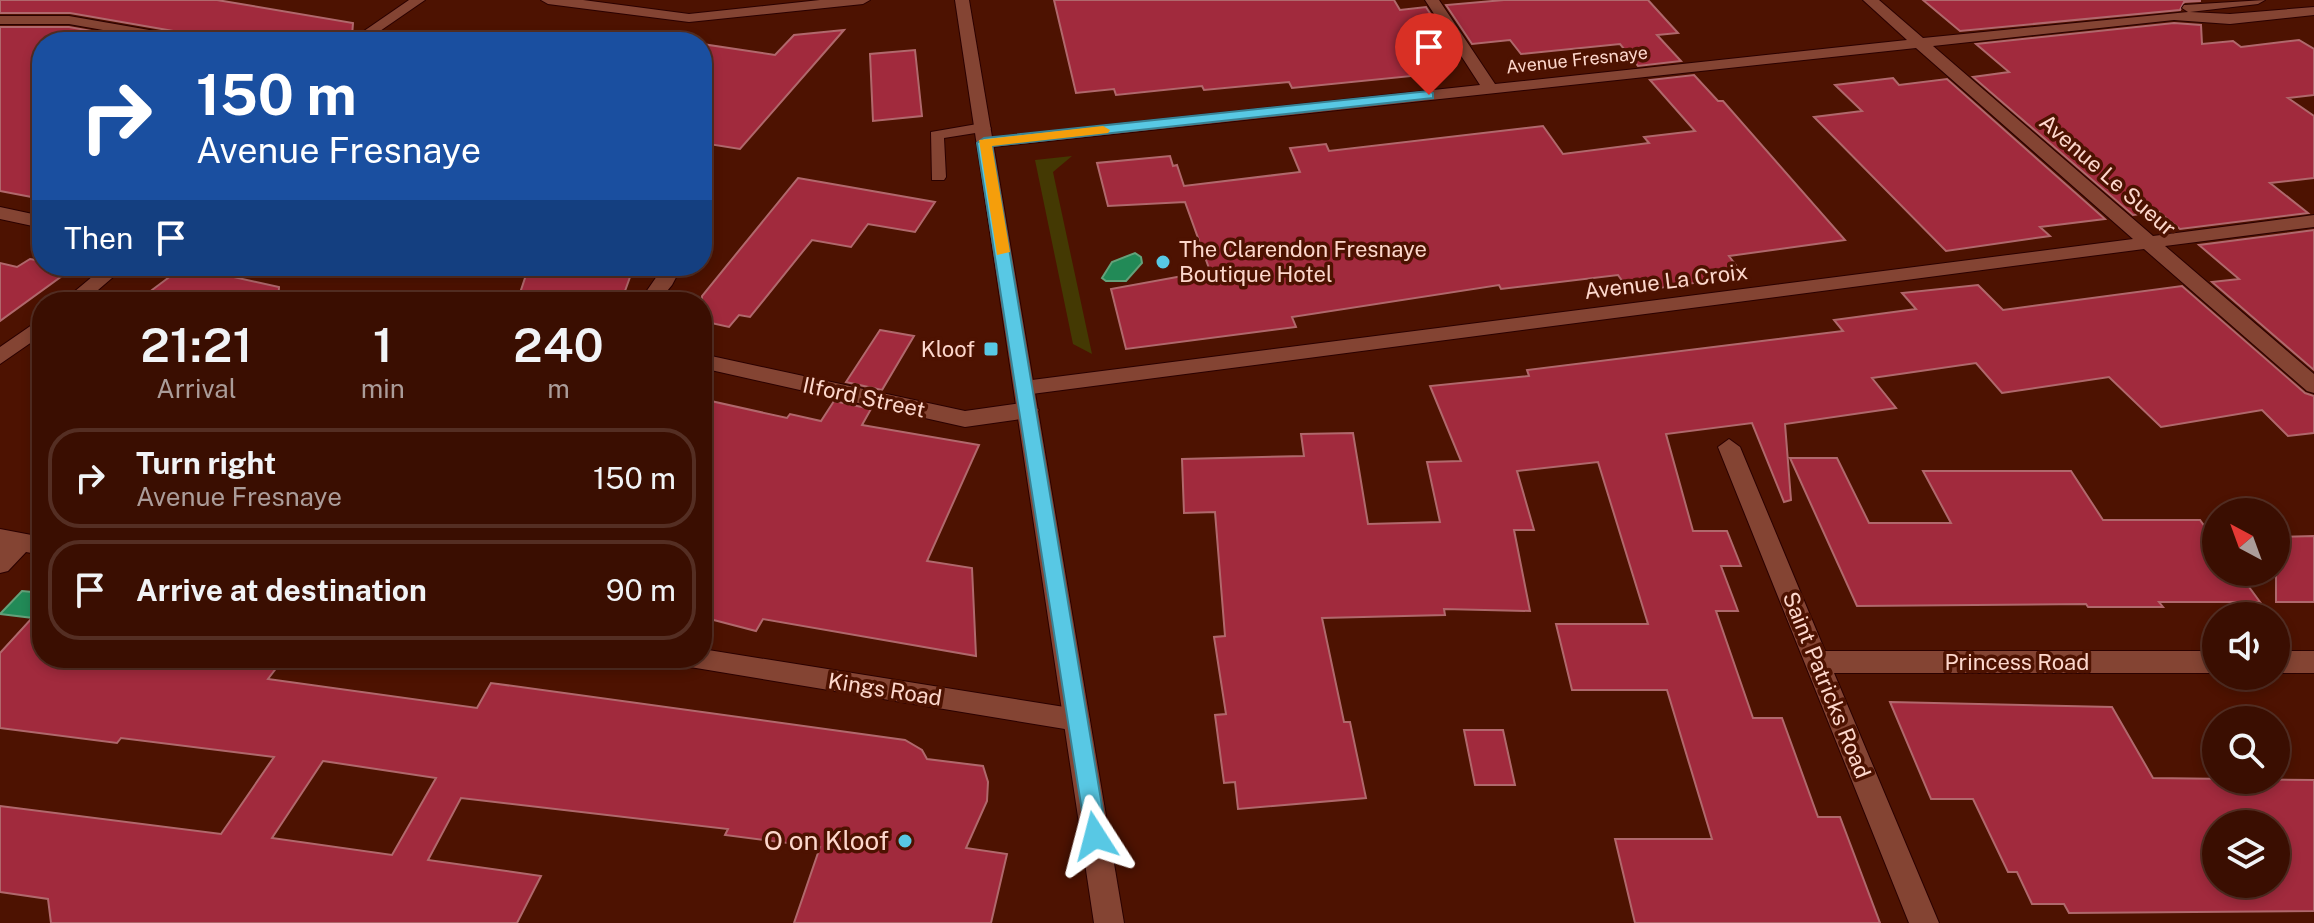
<!DOCTYPE html>
<html lang="en">
<head>
<meta charset="utf-8">
<style>
	:root { --surface:#3a0e01; --page:#41170b; --text:#f1f3f6; --muted:#ab9c99; --line:#542e23 }
	body { margin:0; font-family:"Public Sans",sans-serif; background:var(--page); color:var(--text); height:100vh; display:flex; flex-direction:column; font-size:30px; white-space:nowrap }
	* { box-sizing:border-box; margin:0 }
	p { font-size:26px; color:var(--muted) }
	.icon { flex:none; width:44px; height:44px; fill:none; stroke:currentColor; stroke-width:2; stroke-linecap:round; stroke-linejoin:round }
	.map { position:relative; flex:1; overflow:hidden }
	.details { position:absolute; left:32px; top:292px; width:680px; height:376px; display:flex; flex-direction:column; background:var(--surface); border-radius:32px; box-shadow:0 4px 12px #0003,0 0 0 2px var(--line) }
	.details>* { flex:none }
	.top-card { position:absolute; left:32px; top:32px; width:680px; height:244px; border-radius:32px; box-shadow:0 4px 12px #0003,0 0 0 2px var(--line); background:#1a4fa0; color:#fff; overflow:hidden }
	.needle { width:52px; rotate:319deg }
	.buttons { position:absolute; left:2202px; top:498px; display:grid; gap:16px }
	.buttons a { display:grid; place-items:center; width:88px; height:88px; border-radius:50%; background:var(--surface); box-shadow:0 4px 12px #0003,0 0 0 2px var(--line); font-size:40px }
	.pin { position:absolute; display:grid; place-items:center; width:68px; height:68px; color:#fff; margin:-82px -34px; border-radius:50% 50% 50% 0; rotate:-45deg; box-shadow:0 0 8px #0007 }
	.pin .icon { rotate:45deg }
	.me { position:absolute; width:88px; margin:-44px; rotate:351deg; stroke-linejoin:round; filter:drop-shadow(0 0 6px #0008) }
	.turn { display:flex; align-items:center; gap:28px; height:168px; padding:0 32px; font-size:36px }
	.turn .icon { width:104px; height:104px; stroke-width:2.5 }
	.turn b { display:block; font-size:56px; line-height:68px }
	.then { display:flex; align-items:center; height:76px; padding:0 32px; background:#0003; gap:16px; font-size:30px }
	.eta { display:flex; justify-content:space-evenly; align-items:center; height:136px; text-align:center }
	.eta b { font-size:48px; font-weight:600; line-height:56px }
	ul { padding:0; list-style:none }
	li { display:flex; align-items:center; gap:24px; height:100px; margin:0 16px 12px; padding:0 16px; border:4px solid var(--line); border-radius:32px }
	li div { flex:1 }
	li b { display:block; font-size:30px }
	li em { font-style:normal }
	.map>svg:first-child { display:block }
	.green { fill:#443903 }
	.water { fill:#228a57; stroke:#64a17a; stroke-width:2 }
	.building { fill:#a12a3d; stroke:#b0686c; stroke-width:2; fill-rule:evenodd }
	.lines { fill:none; stroke-linecap:round; stroke-linejoin:round }
	.service-casing { stroke:#2a0100; stroke-width:2 }
	.minor-casing { stroke:#2a0100; stroke-width:2 }
	.secondary-casing { stroke:#2a0100; stroke-width:2 }
	.service { fill:#844433; fill-rule:evenodd }
	.minor { fill:#844433; fill-rule:evenodd }
	.secondary { fill:#844433; fill-rule:evenodd }
	.route { fill:#58c8e4; stroke:#398294; stroke-width:2 }
	.slow { fill:#f59e0b }
	.poi-dot { fill:#58c8e4; stroke:#4d1201; stroke-width:3 }
	.labels { text-anchor:middle; stroke-width:7; stroke-linejoin:round; paint-order:stroke }
	.far-street-label { font-size:18px; fill:#fdd7cc; stroke:#4d1201 }
	.street-label { font-size:22px; fill:#fdd7cc; stroke:#4d1201 }
	.poi-label { font-size:22px; fill:#fdd7cc; stroke:#4d1201; text-anchor:start }
	.near-poi-label { font-size:26px; fill:#fdd7cc; stroke:#4d1201; text-anchor:end }
</style>
</head>
<body>
<div class="map">
<svg width="2314" height="923" viewBox="0 0 2314 923">
	<rect width="100%" height="100%" fill="#4d1201"/>
	<!-- green -->
	<path class="green" d="M 1072,156 L 1053,172 L 1092,354 L 1073,344 L 1035,160 Z"/>
	<!-- water -->
	<path class="water" d="M 1135,253 L 1141,257 L 1142,263 L 1126,281 L 1106,281 L 1102,278 L 1112,262 Z
		M 22,591 L 42,593 L 42,619 L 0,614 Z"/>
	<!-- building -->
	<path class="building" d="M 0,0 L 217,0 L 353,23 L 352,36 L 345,42 L 205,42 L 196,35 L 70,13 L 0,13 Z
		M 1054,0 L 1394,0 L 1400,10 L 1426,7 L 1451,46 L 1430,48 L 1442,73 L 1292,88 L 1289,82 L 1204,90 L 1202,86 L 1116,95 L 1114,89 L 1076,93 Z
		M 1504,0 L 1648,0 L 1678,33 L 1657,35 L 1681,61 L 1638,66 L 1620,44 L 1521,54 L 1510,40 L 1472,44 L 1446,5 Z
		M 1923,0 L 2200,0 L 2200,1 L 2184,2 L 2180,10 L 1960,31 Z
		M 2174,23 L 2201,25 L 2202,44 L 2233,41 L 2241,47 L 2299,40 L 2314,49 L 2314,95 L 2288,98 L 2314,116 L 2314,178 L 2270,183 L 2308,213 L 2180,229 L 2159,212 L 2133,215 L 1973,77 L 2009,72 L 1976,44 Z
		M 0,27 L 69,27 L 154,42 L 42,42 L 42,199 L 0,191 Z
		M 844,30 L 740,149 L 702,143 L 702,44 L 775,55 L 794,35 Z
		M 915,50 L 922,116 L 873,121 L 870,54 Z
		M 1694,75 L 1718,101 L 1723,101 L 1845,240 L 1729,256 L 1744,276 L 1630,292 L 1618,275 L 1501,289 L 1499,285 L 1292,317 L 1296,327 L 1126,349 L 1111,289 L 1210,271 L 1185,202 L 1108,206 L 1097,163 L 1170,156 L 1173,166 L 1177,165 L 1184,186 L 1300,172 L 1290,148 L 1326,144 L 1329,151 L 1543,126 L 1563,154 L 1649,143 L 1644,137 L 1695,131 L 1650,80 Z
		M 1893,78 L 1899,85 L 1947,79 L 2105,219 L 2040,227 L 2050,236 L 1946,251 L 1814,117 L 1862,111 L 1835,85 Z
		M 798,178 L 935,202 L 915,232 L 868,224 L 851,247 L 812,240 L 750,317 L 739,315 L 729,327 L 702,321 L 702,296 Z
		M 2314,230 L 2314,370 L 2212,282 L 2239,279 L 2199,245 Z
		M 30,259 L 42,261 L 42,266 L 73,268 L 0,321 L 0,263 L 17,267 Z
		M 184,266 L 279,287 L 278,302 L 136,302 Z
		M 529,266 L 634,266 L 621,302 L 517,302 Z
		M 1978,285 L 2003,310 L 2182,286 L 2305,393 L 2314,396 L 2314,433 L 2288,436 L 2262,410 L 2161,427 L 2109,377 L 2002,393 L 1976,363 L 1872,378 L 1896,408 L 1785,424 L 1791,500 L 1784,502 L 1752,423 L 1666,434 L 1693,531 L 1727,531 L 1741,566 L 1721,566 L 1738,611 L 1716,611 L 1753,718 L 1782,718 L 1818,817 L 1840,817 L 1880,923 L 1635,923 L 1615,839 L 1712,839 L 1667,690 L 1572,690 L 1556,624 L 1648,624 L 1598,462 L 1517,471 L 1534,530 L 1514,530 L 1530,611 L 1444,609 L 1445,615 L 1322,618 L 1344,722 L 1350,722 L 1366,798 L 1238,809 L 1235,782 L 1224,783 L 1215,715 L 1226,714 L 1214,637 L 1225,636 L 1215,512 L 1184,513 L 1182,459 L 1304,456 L 1301,434 L 1353,433 L 1368,524 L 1440,522 L 1427,462 L 1461,461 L 1430,386 L 1529,376 L 1527,370 L 1843,331 L 1834,320 L 1916,309 L 1902,293 Z
		M 880,330 L 914,336 L 882,390 L 846,382 Z
		M 702,399 L 787,418 L 790,414 L 821,421 L 834,401 L 871,409 L 862,425 L 979,445 L 927,561 L 972,568 L 976,656 L 763,619 L 756,631 L 702,617 Z
		M 1790,458 L 1837,458 L 1869,523 L 1951,523 L 1923,471 L 2071,471 L 2103,520 L 2200,520 L 2216,542 L 2216,572 L 2238,572 L 2260,602 L 2159,602 L 2163,607 L 2088,607 L 2086,604 L 1857,606 Z
		M 2314,536 L 2314,602 L 2276,602 L 2276,537 Z
		M 42,607 L 42,658 L 284,658 L 268,679 L 477,708 L 491,683 L 905,740 L 922,750 L 927,759 L 983,766 L 988,782 L 987,801 L 966,848 L 1007,854 L 991,923 L 794,923 L 820,847 L 725,835 L 728,829 L 461,798 L 428,860 L 541,876 L 517,923 L 51,923 L 48,899 L 0,892 L 0,806 L 221,834 L 274,757 L 121,738 L 117,743 L 0,728 L 0,653 ZM 323,761 L 436,778 L 392,855 L 272,838 Z
		M 1890,702 L 2112,707 L 2153,778 L 2314,780 L 2314,911 L 2069,913 L 2064,904 L 2032,904 L 2017,872 L 2008,872 L 1973,799 L 1931,799 ZM 2216,824 L 2276,824 L 2276,884 L 2216,884 Z
		M 1464,730 L 1503,730 L 1515,785 L 1475,785 Z"/>
	<g class="lines">
		<defs>
			<path id="service" d="M 409,0 L 425,0 L 364,42 L 348,42 Z
				M 0,16 L 69,16 L 195,38 L 202,42 L 171,42 L 69,24 L 0,24 Z
				M 983,123 L 991,128 L 988,131 L 944,138 L 946,177 L 944,180 L 932,180 L 931,132 Z
				M 664,266 L 682,266 L 672,285 L 658,302 L 639,302 Z"/>
			<path id="minor" d="M 541,0 L 583,0 L 689,14 L 820,0 L 870,0 L 863,4 L 689,22 L 548,4 Z
				M 1425,0 L 1439,0 L 1495,84 L 1907,40 L 1863,0 L 1879,0 L 1923,38 L 2188,12 L 2182,8 L 2184,5 L 2265,0 L 2258,4 L 2190,12 L 2230,14 L 2314,7 L 2314,15 L 2230,24 L 2174,20 L 1933,46 L 2153,236 L 2314,215 L 2314,227 L 2165,246 L 2314,374 L 2314,393 L 2307,391 L 2144,249 L 1024,395 L 1017,393 L 1014,388 L 1024,381 L 2133,239 L 1916,48 L 984,148 L 976,143 L 984,138 L 1480,85 Z
				M 0,207 L 42,216 L 42,228 L 0,219 Z
				M 105,266 L 126,266 L 84,302 L 62,302 Z
				M 42,318 L 42,335 L 0,364 L 0,347 Z
				M 702,354 L 965,411 L 1028,402 L 1039,410 L 1028,418 L 965,427 L 702,368 Z
				M 1729,439 L 1740,447 L 1825,651 L 2216,651 L 2216,673 L 1834,673 L 1939,923 L 1909,923 L 1718,447 Z
				M 0,529 L 42,537 L 42,555 L 26,552 L 8,571 L 0,573 Z
				M 702,649 L 1077,709 L 1086,712 L 1090,720 L 1086,728 L 1077,731 L 684,666 L 680,658 L 702,658 Z
				M 2276,651 L 2314,651 L 2314,673 L 2276,673 Z"/>
			<path id="secondary" d="M 955,0 L 969,0 L 1124,923 L 1094,923 Z"/>
		</defs>
		<!-- service casing -->
		<use href="#service" class="service-casing"/>
		<!-- minor casing -->
		<use href="#minor" class="minor-casing"/>
		<!-- secondary casing -->
		<use href="#secondary" class="secondary-casing"/>
		<!-- service -->
		<use href="#service" class="service"/>
		<!-- minor -->
		<use href="#minor" class="minor"/>
		<!-- secondary -->
		<use href="#secondary" class="secondary"/>
	</g>
	<!-- route -->
	<path class="route" d="M 1429,91 L 1433,93 L 1433,98 L 992,146 L 1107,836 L 1103,843 L 1095,847 L 1087,843 L 977,143 L 984,138 Z"/>
	<!-- slow -->
	<path class="slow" d="M 1103,126 L 1110,130 L 1108,133 L 992,146 L 1010,252 L 997,255 L 979,140 Z"/>
	<!-- markers -->
	<g class="poi-dot">
		<circle cx="1163" cy="262" r="8"/>
		<rect x="983" y="341" width="16" height="16" rx="4"/>
		<circle cx="905" cy="841" r="8"/>
	</g>
	<g class="labels">
		<!-- far-street labels -->
		<g class="far-street-label">
			<text transform="translate(1577 60) rotate(-6)" y="6">Avenue Fresnaye</text>
		</g>
		<!-- street labels -->
		<g class="street-label">
			<text transform="translate(2108 175) rotate(41)" y="8">Avenue Le Sueur</text>
			<text transform="translate(1666 281) rotate(-7)" y="8">Avenue La Croix</text>
			<text transform="translate(864 397) rotate(12)" y="8">Ilford Street</text>
			<text x="2017" y="670">Princess Road</text>
			<text transform="translate(1827 685) rotate(68)" y="8">Saint Patricks Road</text>
			<text transform="translate(885 689) rotate(9)" y="8">Kings Road</text>
		</g>
		<!-- poi labels -->
		<g class="poi-label">
			<text x="1179" y="257">The Clarendon Fresnaye<tspan x="1179" dy="25">Boutique Hotel</tspan></text>
			<text x="975" y="357" text-anchor="end">Kloof</text>
		</g>
		<!-- near-poi labels -->
		<g class="near-poi-label">
			<text x="889" y="850">O on Kloof</text>
		</g>
	</g>
</svg>
<div class="buttons">
<a><svg class="needle" viewBox="-14 -14 28 28"><path d="M0-13l5 13h-10z" fill="#e53935"/><path d="M0 13l5-13h-10z" fill="#ab9c99"/></svg></a>
<a><svg class="icon" aria-label="sound" viewBox="0 0 24 24"><path d="M4 9h4l5-4v14l-5-4H4zM17 9q2 3 0 6"/></svg></a>
<a><svg class="icon" aria-label="search" viewBox="0 0 24 24"><circle cx="10" cy="10" r="6"/><path d="M15 15l6 6"/></svg></a>
<a><svg class="icon" aria-label="layers" viewBox="0 0 24 24"><path d="M12 4l9 5-9 5-9-5zM3 14l9 5 9-5"/></svg></a>
</div>
<div class="pin" style="left:1429px;top:95px;background:#d93025"><svg class="icon" aria-label="arrive" viewBox="0 0 24 24"><path d="M6 21V4h12l-3 4 3 4H6"/></svg></div>
<svg class="me" style="left:1095px;top:836px" viewBox="-20 -20 40 40"><path d="M0-17L14 15 0 8-14 15z" fill="#58c8e4" stroke="#fff" stroke-width="4"/></svg>
<div class="top-card">
<div class="turn"><svg class="icon" aria-label="right" viewBox="0 0 24 24"><path d="M7 20v-9h11M14 6l5 5-5 5"/></svg><div><b>150 m</b>Avenue Fresnaye</div></div>
<div class="then">Then<svg class="icon" aria-label="arrive" viewBox="0 0 24 24"><path d="M6 21V4h12l-3 4 3 4H6"/></svg></div>
</div>
<section class="details">
<div class="eta">
<div><b>21:21</b><p>Arrival</p></div>
<div><b>1</b><p>min</p></div>
<div><b>240</b><p>m</p></div>
</div>
<ul>
<li><svg class="icon" aria-label="right" viewBox="0 0 24 24"><path d="M7 20v-9h11M14 6l5 5-5 5"/></svg><div><b>Turn right</b><p>Avenue Fresnaye</p></div><em>150 m</em></li>
<li><svg class="icon" aria-label="arrive" viewBox="0 0 24 24"><path d="M6 21V4h12l-3 4 3 4H6"/></svg><div><b>Arrive at destination</b></div><em>90 m</em></li>
</ul>
</section>
</div>
</body>
</html>
